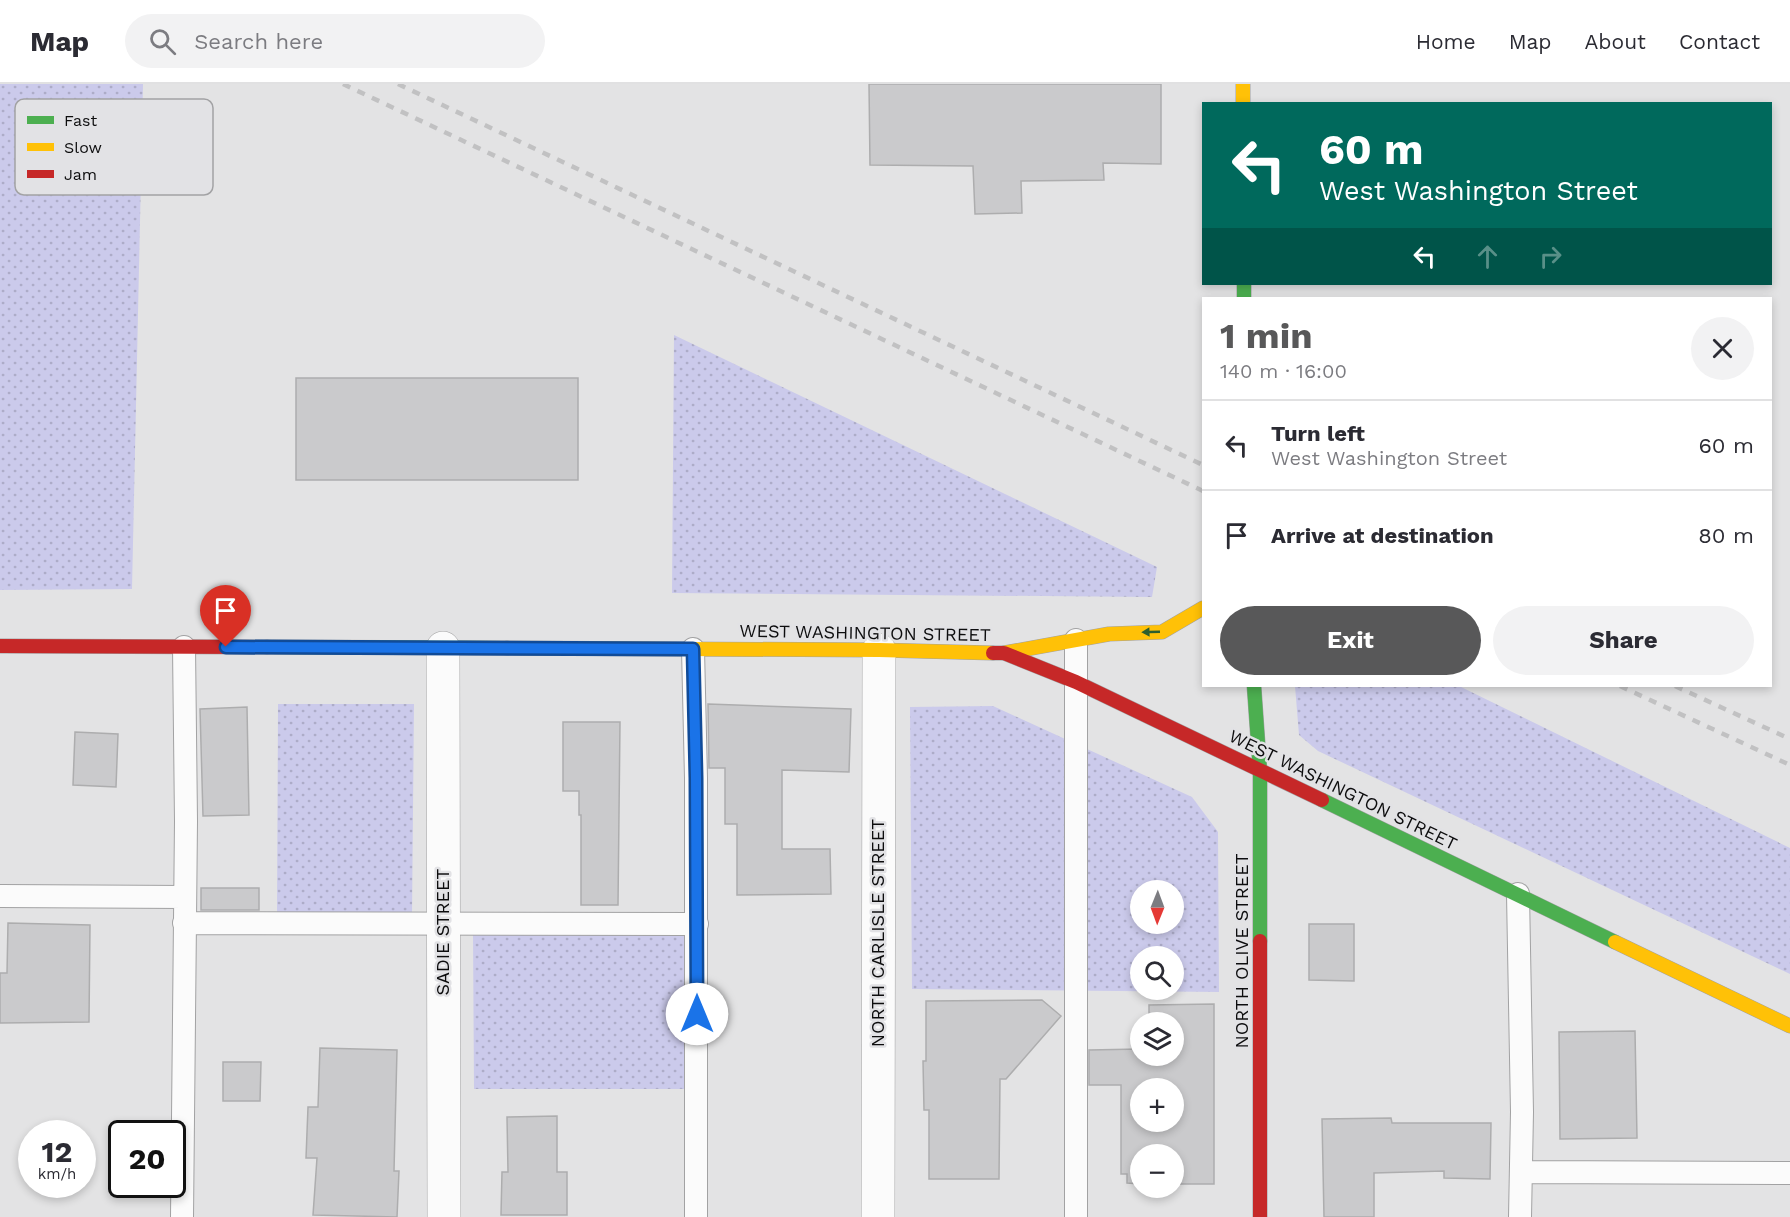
<!DOCTYPE html>
<html lang="en">
<head>
<meta charset="utf-8">
<style>
	:root { --surface:#fff; --page:#f2f2f3; --text:#2b2b33; --muted:#7c7c81; --line:#e1e1e2; --accent:#585859 }
	body { margin:0; font-family:"Work Sans",sans-serif; background:var(--page); color:var(--text); height:100vh; display:flex; flex-direction:column; font-size:22px; white-space:nowrap }
	* { box-sizing:border-box; margin:0 }
	p { font-size:20px; color:var(--muted) }
	.icon { flex:none; width:33px; height:33px; fill:none; stroke:currentColor; stroke-width:2; stroke-linecap:round; stroke-linejoin:round }
	.map { position:relative; flex:1; overflow:hidden }
	.drawer { position:absolute; left:1202px; top:213px; width:570px; height:390px; display:flex; flex-direction:column; background:var(--surface); border-radius:0px; box-shadow:0 3px 9px #0003 }
	.drawer>* { flex:none }
	.banner { position:absolute; left:1202px; top:18px; width:570px; height:183px; border-radius:0px; box-shadow:0 3px 9px #0003; background:#00695c; color:#fff; overflow:hidden }
	.needle { width:39px; rotate:181deg }
	.tools { position:absolute; left:1130px; top:796px; display:grid; gap:12px }
	.tools a { display:grid; place-items:center; width:54px; height:54px; border-radius:50%; background:var(--surface); box-shadow:0 3px 9px #0003; font-size:30px }
	.speed { position:absolute; left:18px; top:1036px; display:flex; gap:12px; font-size:30px; font-weight:700; text-align:center }
	.speed>* { display:grid; place-content:center; width:78px; height:78px; border-radius:50%; background:var(--surface); box-shadow:0 3px 9px #0003; line-height:1 }
	.speed small { font-size:15px; font-weight:400 }
	.speed .limit { border:3px solid #111; border-radius:9px; background:#fff; color:#111 }
	.pin { position:absolute; display:grid; place-items:center; width:51px; height:51px; color:#fff; margin:-62px -26px; border-radius:50% 50% 50% 0; rotate:-45deg; box-shadow:0 0 6px #0007 }
	.pin .icon { rotate:45deg }
	.me { position:absolute; width:66px; margin:-33px; rotate:0deg; stroke-linejoin:round; filter:drop-shadow(0 0 4px #0008) }
	.turn { display:flex; align-items:center; gap:21px; height:126px; padding:0 18px; font-size:27px }
	.turn .icon { width:78px; height:78px; stroke-width:2.5 }
	.turn b { display:block; font-size:42px; line-height:51px }
	.lanes { display:flex; align-items:center; height:57px; padding:0 18px; background:#0003; justify-content:center; gap:30px; direction:ltr }
	.lanes .off { opacity:.35 }
	.round { display:grid; place-items:center; flex:none; width:63px; height:63px; border-radius:32px; background:var(--page) }
	.head { display:flex; align-items:center; justify-content:space-between; height:102px; padding:0 18px }
	h1 { font-size:36px; font-weight:700; line-height:45px; color:var(--accent) }
	.button { display:flex; gap:12px; margin-top:auto; padding:12px 18px }
	.button a { flex:1; height:69px; border-radius:36px; background:var(--accent); color:#fff; font-size:24px; font-weight:700; line-height:69px; text-align:center }
	.button a+a { background:var(--page); color:var(--text) }
	ul { padding:0; list-style:none }
	li { display:flex; align-items:center; gap:18px; height:90px; padding:0 18px; border-top:2px solid var(--line) }
	li div { flex:1 }
	li b { display:block; font-size:22px }
	li em { font-style:normal }
	header { display:flex; align-items:center; gap:36px; box-sizing:border-box; height:84px; padding:0 30px; background:var(--surface); border-bottom:2px solid var(--line) }
	header strong { font-size:28px }
	nav { display:flex; gap:33px; margin-inline-start:auto; font-size:21px }
	.search { width:420px; height:54px; background:var(--page); display:flex; align-items:center; gap:15px; box-sizing:border-box; padding:0 21px; border-radius:33px; color:var(--muted); font-size:22px }
	.map>svg:first-child { display:block }
	.grass { fill:url(#grass-dots); fill-rule:evenodd }
	.building { fill:#cacacc; stroke:#adadae; stroke-width:1.5; fill-rule:evenodd }
	.lines { fill:none; stroke-linecap:round; stroke-linejoin:round }
	.lane-casing { stroke:#a2a2a3; stroke-width:24 }
	.street-casing { stroke:#a2a2a3; stroke-width:34 }
	.fast-casing { stroke:#a2a2a3; stroke-width:15 }
	.slow-casing { stroke:#a2a2a3; stroke-width:15 }
	.jam-casing { stroke:#a2a2a3; stroke-width:15 }
	.lane { stroke:#fbfbfb; stroke-width:22 }
	.street { stroke:#fbfbfb; stroke-width:33 }
	.fast { stroke:#4caf50; stroke-width:14 }
	.slow { stroke:#ffc107; stroke-width:14 }
	.jam { stroke:#c62828; stroke-width:14 }
	.rail { stroke:#c1c1c2; stroke-width:4.5; stroke-dasharray:8 8; stroke-linecap:butt }
	.oneway { fill:#2c5e2f }
	.route-casing { stroke:#114b97; stroke-width:15 }
	.route { stroke:#1a73e8; stroke-width:10 }
	.labels { text-anchor:middle; stroke-width:5; stroke-linejoin:round; paint-order:stroke }
	.street-label { font-size:18px; fill:#0d0d0e; stroke:#e2e2e5 }
	.key { fill:#e2e2e5; stroke:#a2a2a4; stroke-width:1.5 }
	.key-label { font-size:16px; fill:#0d0d0e }
</style>
</head>
<body>
<header>
<strong>Map</strong>
<div class="search"><svg class="icon" aria-label="search" viewBox="0 0 24 24"><circle cx="10" cy="10" r="6"/><path d="M15 15l6 6"/></svg>Search here</div>
<nav><a>Home</a><a>Map</a><a>About</a><a>Contact</a></nav>
</header>
<div class="map">
<svg width="1790" height="1133" viewBox="0 0 1790 1133">
	<defs>
		<pattern id="grass-dots" width="8" height="8" patternUnits="userSpaceOnUse" patternTransform="scale(1.5)"><rect width="8" height="8" fill="#cbcaeb"/><path d="M2 2h.1M6 6h.1" fill="none" stroke="#adacc8" stroke-width="1.8" stroke-linecap="round"/></pattern>
	</defs>
	<rect width="100%" height="100%" fill="#e3e3e4"/>
	<!-- grass -->
	<path class="grass" d="M 0,0 L 143,0 L 132,505 L 0,506 Z
		M 674,251 L 1157,483 L 1152,513 L 672,509 Z
		M 1295,602 L 1459,602 L 1790,764 L 1790,890 L 1318,667 L 1299,651 Z
		M 278,620 L 414,620 L 412,833 L 277,834 Z
		M 993,622 L 1192,713 L 1218,748 L 1219,908 L 912,905 L 910,623 ZM 1140,807 L 1173,807 L 1173,840 L 1140,840 ZM 1140,873 L 1173,873 L 1173,906 L 1140,906 Z
		M 473,850 L 687,851 L 688,1005 L 474,1005 Z"/>
	<!-- building -->
	<path class="building" d="M 869,0 L 1161,0 L 1161,80 L 1103,79 L 1104,96 L 1021,97 L 1022,129 L 975,130 L 973,82 L 870,81 Z
		M 296,294 L 578,294 L 578,396 L 296,396 Z
		M 708,620 L 851,625 L 849,688 L 782,686 L 782,765 L 830,765 L 831,810 L 737,811 L 737,740 L 725,740 L 725,684 L 709,684 Z
		M 247,623 L 249,731 L 203,732 L 200,625 Z
		M 563,638 L 620,638 L 618,821 L 581,821 L 581,731 L 579,731 L 579,707 L 563,707 Z
		M 75,648 L 118,650 L 116,703 L 73,701 Z
		M 201,804 L 259,804 L 259,826 L 201,826 Z
		M 8,839 L 90,841 L 89,938 L 0,939 L 0,889 L 7,889 Z
		M 1309,840 L 1354,840 L 1354,897 L 1309,896 Z
		M 1042,916 L 1061,932 L 1006,995 L 1000,995 L 999,1095 L 929,1095 L 929,1026 L 924,1026 L 923,977 L 926,977 L 926,917 Z
		M 1214,920 L 1214,1100 L 1173,1100 L 1173,1071 L 1140,1071 L 1140,1100 L 1127,1099 L 1127,1090 L 1121,1090 L 1121,1001 L 1089,1001 L 1089,966 L 1140,965 L 1140,972 L 1173,972 L 1173,939 L 1149,939 L 1149,921 ZM 1140,1005 L 1173,1005 L 1173,1038 L 1140,1038 Z
		M 1635,947 L 1637,1054 L 1560,1055 L 1559,948 Z
		M 320,964 L 397,966 L 394,1087 L 399,1087 L 397,1133 L 313,1131 L 317,1074 L 306,1074 L 308,1023 L 318,1023 Z
		M 223,978 L 261,978 L 260,1017 L 223,1017 Z
		M 557,1032 L 557,1088 L 567,1088 L 567,1131 L 501,1131 L 502,1088 L 508,1088 L 507,1033 Z
		M 1391,1034 L 1392,1039 L 1491,1039 L 1490,1095 L 1444,1094 L 1444,1087 L 1374,1089 L 1374,1133 L 1324,1133 L 1322,1035 Z"/>
	<g class="lines">
		<defs>
			<path id="lane" d="M 693,565 L 696,694 L 696,1133
				M 1518,810 L 1522,1028 L 1520,1133
				M 0,812 L 185,813
				M 184,839 L 697,840
				M 1521,1088 L 1790,1089
				M 182,1133 L 186,737 L 184,563
				M 1076,1133 L 1076,556"/>
			<path id="street" d="M 443,564 L 444,1133
				M 878,1133 L 879,566"/>
			<path id="fast" d="M 1244,200 L 1244,214
				M 267,563 L 507,564
				M 1254,602 L 1260,687 L 1260,857
				M 1322,716 L 1615,858"/>
			<path id="slow" d="M 1243,0 L 1243,20
				M 507,564 L 879,566 L 993,569
				M 1004,569 L 1109,550 L 1162,548 L 1203,524
				M 1615,858 L 1790,942"/>
			<path id="jam" d="M 0,562 L 267,563
				M 993,569 L 1004,569 L 1076,598 L 1322,716
				M 1260,857 L 1260,1133"/>
		</defs>
		<!-- lane casing -->
		<use href="#lane" class="lane-casing"/>
		<!-- street casing -->
		<use href="#street" class="street-casing"/>
		<!-- fast casing -->
		<use href="#fast" class="fast-casing"/>
		<!-- slow casing -->
		<use href="#slow" class="slow-casing"/>
		<!-- jam casing -->
		<use href="#jam" class="jam-casing"/>
		<!-- lane -->
		<use href="#lane" class="lane"/>
		<!-- street -->
		<use href="#street" class="street"/>
		<!-- fast -->
		<use href="#fast" class="fast"/>
		<!-- slow -->
		<use href="#slow" class="slow"/>
		<!-- jam -->
		<use href="#jam" class="jam"/>
		<!-- rail -->
		<path class="rail" d="M 343,0 L 1203,407
			M 398,0 L 1203,381
			M 1620,602 L 1790,681
			M 1675,602 L 1790,655"/>
	</g>
	<!-- one-way arrows -->
	<defs><path id="oneway-solid" d="M-6-.8H1V-3.2L6.5 0L1 3.2V.8H-6Z" transform="scale(1.5)"/></defs>
	<use class="oneway" href="#oneway-solid" transform="translate(1151 548) rotate(178)"/>
	<g class="lines">
		<defs>
			<path id="route" d="M 226,563 L 693,565 L 696,694 L 697,930"/>
		</defs>
		<!-- route casing -->
		<use href="#route" class="route-casing"/>
		<!-- route -->
		<use href="#route" class="route"/>
	</g>
	<g class="labels">
		<!-- street labels -->
		<g class="street-label">
			<text transform="translate(865 549) rotate(1)" y="6">WEST WASHINGTON STREET</text>
			<text transform="translate(1343 706) rotate(26)" y="6">WEST WASHINGTON STREET</text>
			<text transform="translate(443 848) rotate(-90)" y="6">SADIE STREET</text>
			<text transform="translate(878 849) rotate(-90)" y="6">NORTH CARLISLE STREET</text>
			<text transform="translate(1242 867) rotate(-90)" y="6">NORTH OLIVE STREET</text>
		</g>
	</g>
	<!-- legend -->
	<rect x="15" y="15" width="198" height="96" rx="9" class="key"/>
	<rect x="27" y="32" width="27" height="8" fill="#4caf50"/>
	<rect x="27" y="59" width="27" height="8" fill="#ffc107"/>
	<rect x="27" y="86" width="27" height="8" fill="#c62828"/>
	<g class="key-label">
		<text x="64" y="42">Fast</text>
		<text x="64" y="69">Slow</text>
		<text x="64" y="96">Jam</text>
	</g>
</svg>
<div class="tools">
<a><svg class="needle" viewBox="-14 -14 28 28"><path d="M0-13l5 13h-10z" fill="#e53935"/><path d="M0 13l5-13h-10z" fill="#7c7c81"/></svg></a>
<a><svg class="icon" aria-label="search" viewBox="0 0 24 24"><circle cx="10" cy="10" r="6"/><path d="M15 15l6 6"/></svg></a>
<a><svg class="icon" aria-label="layers" viewBox="0 0 24 24"><path d="M12 4l9 5-9 5-9-5zM3 14l9 5 9-5"/></svg></a>
<a>+</a>
<a>−</a>
</div>
<div class="speed"><div>12<small>km/h</small></div><div class="limit">20</div></div>
<div class="pin" style="left:226px;top:563px;background:#d93025"><svg class="icon" aria-label="arrive" viewBox="0 0 24 24"><path d="M6 21V4h12l-3 4 3 4H6"/></svg></div>
<svg class="me" style="left:697px;top:930px" viewBox="-20 -20 40 40"><circle r="19" fill="#fff"/><path d="M0-13L10 11 0 6-10 11z" fill="#1a73e8"/></svg>
<div class="banner">
<div class="turn"><svg class="icon" aria-label="left" viewBox="0 0 24 24"><path d="M17 20v-9H6M10 6l-5 5 5 5"/></svg><div><b>60 m</b>West Washington Street</div></div>
<div class="lanes"><svg class="icon" aria-label="left" viewBox="0 0 24 24"><path d="M17 20v-9H6M10 6l-5 5 5 5"/></svg><svg class="icon off" aria-label="ahead" viewBox="0 0 24 24"><path d="M12 20V5M6 11l6-6 6 6"/></svg><svg class="icon off" aria-label="right" viewBox="0 0 24 24"><path d="M7 20v-9h11M14 6l5 5-5 5"/></svg></div>
</div>
<section class="drawer">
<div class="head"><div><h1>1 min</h1><p>140 m · 16:00</p></div><a class="round"><svg class="icon" aria-label="close" viewBox="0 0 24 24"><path d="M6 6l12 12M18 6L6 18"/></svg></a></div>
<ul>
<li><svg class="icon" aria-label="left" viewBox="0 0 24 24"><path d="M17 20v-9H6M10 6l-5 5 5 5"/></svg><div><b>Turn left</b><p>West Washington Street</p></div><em>60 m</em></li>
<li><svg class="icon" aria-label="arrive" viewBox="0 0 24 24"><path d="M6 21V4h12l-3 4 3 4H6"/></svg><div><b>Arrive at destination</b></div><em>80 m</em></li>
</ul>
<div class="button"><a>Exit</a><a>Share</a></div>
</section>
</div>
</body>
</html>
